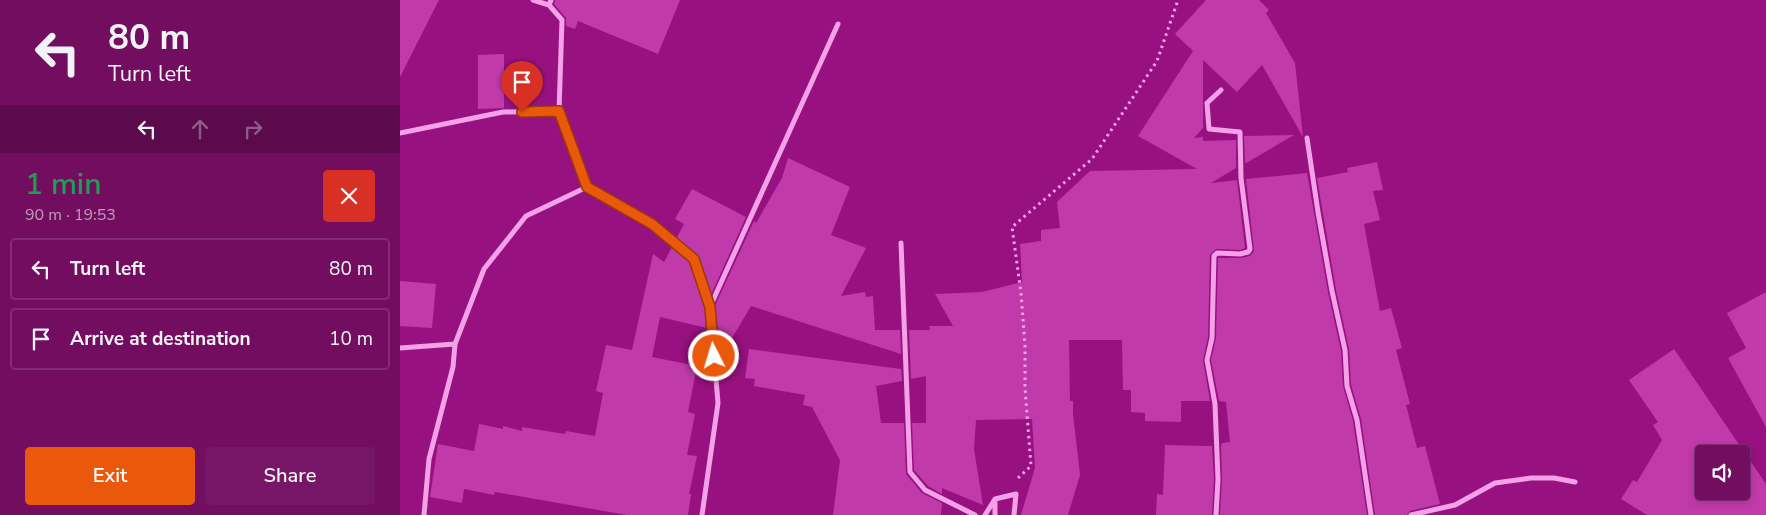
<!DOCTYPE html>
<html lang="en">
<head>
<meta charset="utf-8">
<style>
	:root { --surface:#720d60; --page:#771666; --text:#f1f3f6; --muted:#c19cbd; --line:#842d75; --accent:#ea580c }
	body { margin:0; font-family:"Nunito Sans",sans-serif; background:var(--page); color:var(--text); height:100vh; display:flex; flex-direction:column; font-size:19px; white-space:nowrap }
	* { box-sizing:border-box; margin:0 }
	p { font-size:16px; color:var(--muted) }
	.icon { flex:none; width:28px; height:28px; fill:none; stroke:currentColor; stroke-width:2; stroke-linecap:round; stroke-linejoin:round }
	.map { position:relative; flex:1; overflow:hidden }
	.panel { display:flex; flex-direction:column; background:var(--surface); width:400px }
	.panel>* { flex:none }
	.guide { background:#720d60; color:var(--text); overflow:hidden }
	.buttons { position:absolute; left:1295px; top:445px; display:grid; gap:10px }
	.buttons a { display:grid; place-items:center; width:55px; height:55px; border-radius:5px; background:var(--surface); box-shadow:0 2px 8px #0003,0 0 0 1px var(--line); font-size:25px }
	.pin { position:absolute; display:grid; place-items:center; width:42px; height:42px; color:#fff; margin:-51px -21px; border-radius:50% 50% 50% 0; rotate:-45deg; box-shadow:0 0 5px #0007 }
	.pin .icon { rotate:45deg }
	.me { position:absolute; width:55px; margin:-28px; rotate:355deg; stroke-linejoin:round; filter:drop-shadow(0 0 4px #0008) }
	.turn { display:flex; align-items:center; gap:18px; height:105px; padding:0 25px; font-size:22px }
	.turn .icon { width:65px; height:65px; stroke-width:2.5 }
	.turn b { display:block; font-size:35px; line-height:42px }
	.lanes { display:flex; align-items:center; height:48px; padding:0 25px; background:#0003; justify-content:center; gap:25px; direction:ltr }
	.lanes .off { opacity:.35 }
	.round { display:grid; place-items:center; flex:none; width:52px; height:52px; border-radius:5px; background:var(--page) }
	.headline { display:flex; align-items:center; justify-content:space-between; height:85px; padding:0 25px }
	h1 { font-size:30px; font-weight:600; line-height:38px; color:#1e9e55 }
	.primary-button { display:flex; gap:10px; margin-top:auto; padding:10px 25px }
	.primary-button a { flex:1; height:58px; border-radius:5px; background:var(--accent); color:#fff; font-size:20px; font-weight:600; line-height:58px; text-align:center }
	.primary-button a+a { background:var(--page); color:var(--text) }
	ul { padding:0; list-style:none }
	li { display:flex; align-items:center; gap:15px; height:62px; margin:0 10px 8px; padding:0 15px; border:2px solid var(--line); border-radius:5px }
	li div { flex:1 }
	li b { display:block; font-size:19px }
	li em { font-style:normal }
	main { display:flex; flex:1; min-height:0 }
	.map>svg:first-child { display:block }
	.building { fill:#c03aaa; fill-rule:evenodd }
	.lines { fill:none; stroke-linecap:round; stroke-linejoin:round }
	.path { stroke:#f4a2e7; stroke-width:3; stroke-dasharray:2.5 4; stroke-linecap:butt }
	.street { stroke:#f4a2e7; stroke-width:5 }
	.route-casing { stroke:#983908; stroke-width:12 }
	.route { stroke:#ea580c; stroke-width:9 }
</style>
</head>
<body>
<main>
<section class="panel">
<div class="guide">
<div class="turn"><svg class="icon" aria-label="left" viewBox="0 0 24 24"><path d="M17 20v-9H6M10 6l-5 5 5 5"/></svg><div><b>80 m</b>Turn left</div></div>
<div class="lanes"><svg class="icon" aria-label="left" viewBox="0 0 24 24"><path d="M17 20v-9H6M10 6l-5 5 5 5"/></svg><svg class="icon off" aria-label="ahead" viewBox="0 0 24 24"><path d="M12 20V5M6 11l6-6 6 6"/></svg><svg class="icon off" aria-label="right" viewBox="0 0 24 24"><path d="M7 20v-9h11M14 6l5 5-5 5"/></svg></div>
</div>
<div class="headline"><div><h1>1 min</h1><p>90 m · 19:53</p></div><a class="round" style="background:#d93025;color:#fff"><svg class="icon" aria-label="close" viewBox="0 0 24 24"><path d="M6 6l12 12M18 6L6 18"/></svg></a></div>
<ul>
<li><svg class="icon" aria-label="left" viewBox="0 0 24 24"><path d="M17 20v-9H6M10 6l-5 5 5 5"/></svg><div><b>Turn left</b></div><em>80 m</em></li>
<li><svg class="icon" aria-label="arrive" viewBox="0 0 24 24"><path d="M6 21V4h12l-3 4 3 4H6"/></svg><div><b>Arrive at destination</b></div><em>10 m</em></li>
</ul>
<div class="primary-button"><a>Exit</a><a>Share</a></div>
</section>
<div class="map">
<svg width="1366" height="515" viewBox="0 0 1366 515">
	<rect width="100%" height="100%" fill="#981180"/>
	<!-- building -->
	<path class="building" d="M 0,0 L 39,0 L 0,77 Z
		M 155,0 L 280,0 L 258,54 L 178,21 L 175,29 L 166,26 L 166,18 L 154,4 Z
		M 806,0 L 859,0 L 869,10 L 866,13 L 895,63 L 903,137 L 862,65 L 837,92 L 803,60 L 803,128 L 794,138 L 803,137 L 803,141 L 836,140 L 836,168 L 811,183 L 837,180 L 845,248 L 840,250 L 816,249 L 810,255 L 808,337 L 803,360 L 810,401 L 781,401 L 781,422 L 745,421 L 745,413 L 731,412 L 731,390 L 723,390 L 722,340 L 669,340 L 670,401 L 673,401 L 673,414 L 680,475 L 668,515 L 621,515 L 635,468 L 632,419 L 576,420 L 574,449 L 583,505 L 542,488 L 542,494 L 528,486 L 514,470 L 512,423 L 526,423 L 526,376 L 511,379 L 509,330 L 530,330 L 529,326 L 553,326 L 535,294 L 582,292 L 622,282 L 620,244 L 641,241 L 641,230 L 660,228 L 657,202 L 690,171 L 797,169 L 738,136 L 793,51 L 775,34 Z
		M 104,54 L 104,108 L 78,109 L 78,55 Z
		M 894,135 L 848,162 L 845,163 L 844,136 Z
		M 388,158 L 450,187 L 431,235 L 466,248 L 441,296 L 465,292 L 466,297 L 473,296 L 475,330 L 500,330 L 501,354 L 351,306 L 319,360 L 314,308 L 354,221 L 356,223 L 382,178 Z
		M 977,162 L 983,190 L 973,191 L 980,220 L 964,224 L 980,311 L 991,308 L 1002,348 L 996,350 L 1010,404 L 1006,405 L 1017,448 L 1025,446 L 1040,504 L 1010,511 L 1007,515 L 975,515 L 961,419 L 951,385 L 949,349 L 936,290 L 917,178 L 948,172 L 947,168 Z
		M 907,173 L 928,292 L 941,351 L 943,386 L 953,421 L 967,515 L 820,515 L 822,479 L 821,446 L 822,443 L 830,442 L 826,402 L 819,401 L 811,360 L 816,338 L 818,258 L 841,258 L 850,256 L 854,251 L 846,179 Z
		M 292,189 L 346,217 L 311,295 L 298,257 L 276,239 L 284,224 L 275,219 Z
		M 272,247 L 290,262 L 306,308 L 307,328 L 260,317 L 252,357 L 297,366 L 288,412 L 295,414 L 287,455 L 297,456 L 289,494 L 291,494 L 288,515 L 227,515 L 95,492 L 94,495 L 64,489 L 62,503 L 30,497 L 38,444 L 74,451 L 79,424 L 103,429 L 103,426 L 122,431 L 122,427 L 165,434 L 166,431 L 195,436 L 203,393 L 196,391 L 206,345 L 232,350 L 253,254 L 264,262 Z
		M 0,281 L 36,284 L 32,328 L 0,326 Z
		M 1366,292 L 1366,427 L 1328,358 L 1346,348 L 1327,313 Z
		M 349,349 L 501,369 L 501,366 L 502,381 L 476,386 L 481,423 L 504,423 L 506,474 L 522,493 L 542,503 L 541,515 L 433,515 L 440,460 L 412,407 L 403,405 L 405,395 L 354,386 L 355,379 L 345,378 Z
		M 1274,349 L 1366,484 L 1366,515 L 1247,515 L 1221,499 L 1233,480 L 1237,482 L 1262,440 L 1253,425 L 1258,422 L 1229,380 ZM 1304,454 L 1341,454 L 1341,491 L 1304,491 Z
		M 765,445 L 812,446 L 814,479 L 812,515 L 756,515 L 757,494 L 763,495 Z"/>
	<g class="lines">
		<!-- path -->
		<path class="path" d="M 618,478 L 631,466 L 625,388 L 625,346 L 621,293 L 612,227 L 692,159 L 757,61 L 778,0"/>
		<!-- street -->
		<path class="street" d="M 133,0 L 149,5
			M 151,0 L 149,5 L 162,20 L 159,111 L 187,187 L 252,225 L 294,259 L 310,307 L 318,403 L 302,515
			M 0,133 L 103,112 L 159,111
			M 907,138 L 918,212 L 932,291 L 945,350 L 947,386 L 957,420 L 971,515
			M 501,243 L 510,472 L 525,490 L 575,515
			M 310,307 L 438,24
			M 0,348 L 55,344
			M 595,501 L 595,515
			M 24,515 L 29,459 L 53,367 L 55,344 L 84,269 L 126,216 L 187,187
			M 585,515 L 595,499 L 616,494 L 614,515
			M 816,515 L 818,479 L 815,404 L 807,360 L 812,338 L 814,256 L 817,253 L 840,254 L 848,252 L 850,249 L 841,178 L 840,132 L 809,129 L 807,103 L 821,90
			M 1011,515 L 1055,505 L 1095,483 L 1131,478 L 1154,478 L 1175,482"/>
	</g>
	<g class="lines">
		<defs>
			<path id="route" d="M 122,112 L 159,111 L 187,187 L 252,224 L 294,259 L 310,307 L 314,356"/>
		</defs>
		<!-- route casing -->
		<use href="#route" class="route-casing"/>
		<!-- route -->
		<use href="#route" class="route"/>
	</g>
</svg>
<div class="buttons">
<a><svg class="icon" aria-label="sound" viewBox="0 0 24 24"><path d="M4 9h4l5-4v14l-5-4H4zM17 9q2 3 0 6"/></svg></a>
</div>
<div class="pin" style="left:122px;top:112px;background:#d93025"><svg class="icon" aria-label="arrive" viewBox="0 0 24 24"><path d="M6 21V4h12l-3 4 3 4H6"/></svg></div>
<svg class="me" style="left:314px;top:356px" viewBox="-20 -20 40 40"><circle r="17" fill="#ea580c" stroke="#fff" stroke-width="3"/><path d="M0-11L8 9 0 5-8 9z" fill="#fff"/></svg>
</div>
</main>
</body>
</html>
